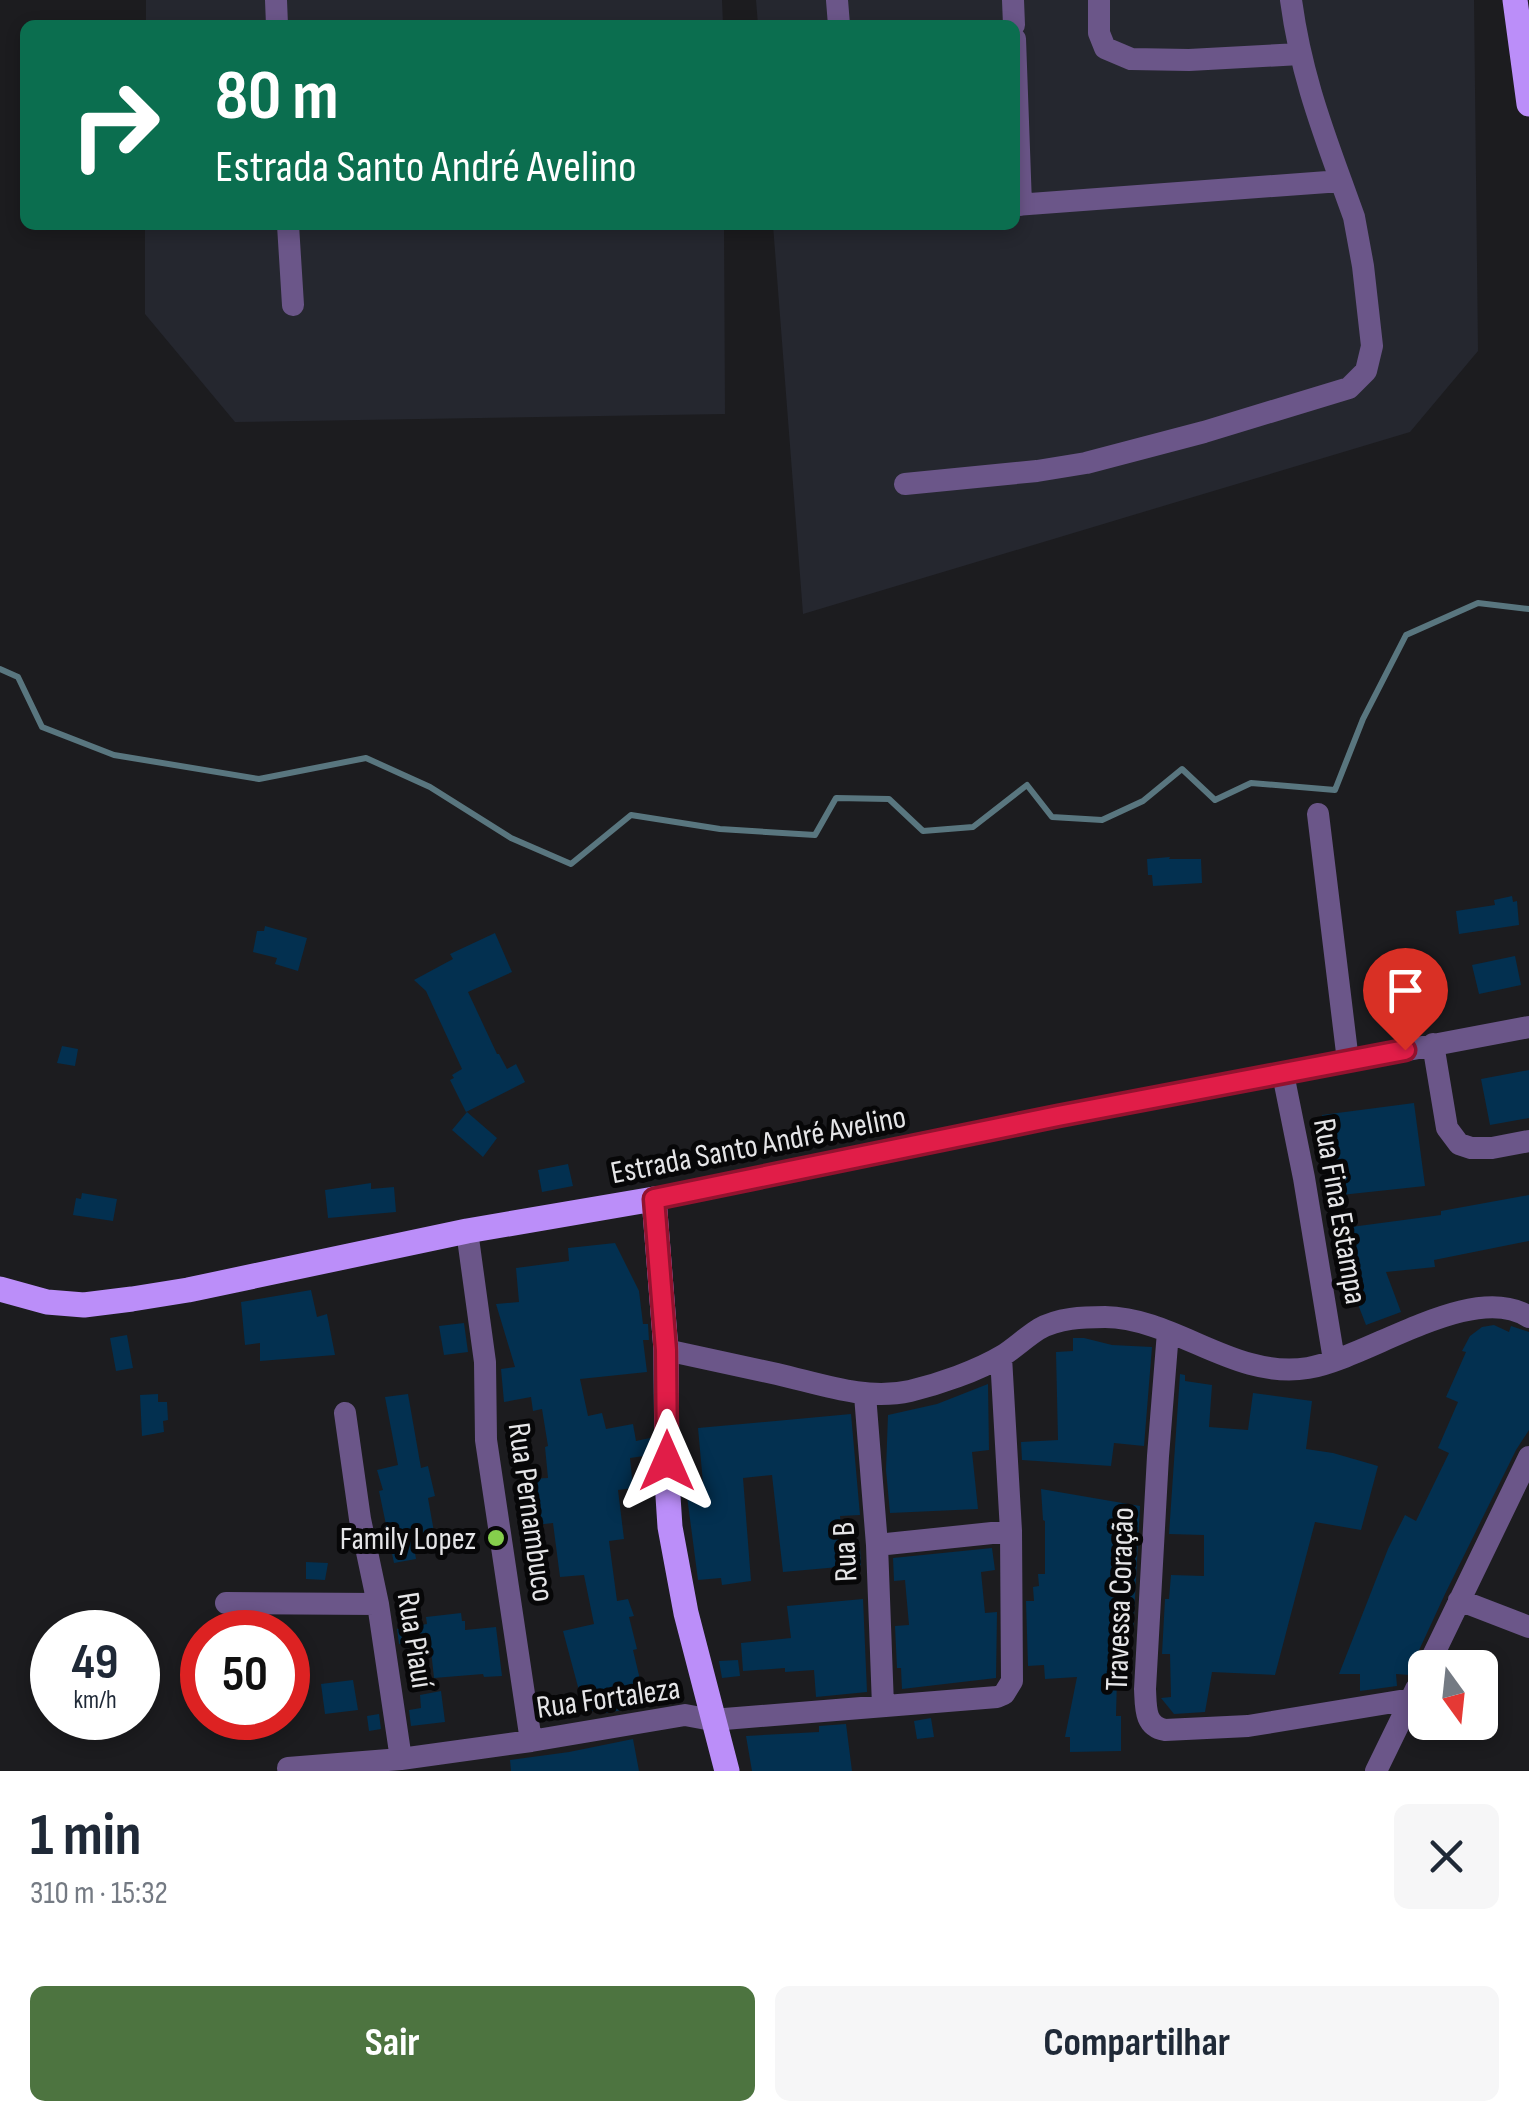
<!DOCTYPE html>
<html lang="pt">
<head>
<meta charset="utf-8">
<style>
	:root { --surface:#fff; --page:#f6f6f7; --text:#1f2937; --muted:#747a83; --accent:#4d7440 }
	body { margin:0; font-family:"Sofia Sans Condensed",sans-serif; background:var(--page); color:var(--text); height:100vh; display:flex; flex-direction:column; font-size:38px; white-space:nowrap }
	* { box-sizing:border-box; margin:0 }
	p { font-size:32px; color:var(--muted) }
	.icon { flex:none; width:55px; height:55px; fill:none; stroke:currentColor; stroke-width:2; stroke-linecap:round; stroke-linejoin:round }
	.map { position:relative; height:1771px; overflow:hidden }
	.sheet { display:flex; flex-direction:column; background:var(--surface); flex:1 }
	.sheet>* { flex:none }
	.banner { position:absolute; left:20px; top:20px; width:1000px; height:210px; border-radius:15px; box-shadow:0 5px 15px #0003; background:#0b6e4f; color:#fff; overflow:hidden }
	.needle { width:65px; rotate:165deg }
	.controls { position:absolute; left:1408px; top:1650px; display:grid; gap:20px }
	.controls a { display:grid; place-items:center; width:90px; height:90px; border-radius:15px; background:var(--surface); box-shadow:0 5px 15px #0003; font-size:50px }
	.speed { position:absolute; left:30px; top:1610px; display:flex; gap:20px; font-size:50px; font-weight:700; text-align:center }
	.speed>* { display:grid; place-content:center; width:130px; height:130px; border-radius:50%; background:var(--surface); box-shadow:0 5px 15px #0003; line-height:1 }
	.speed small { font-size:25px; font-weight:400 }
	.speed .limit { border:15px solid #d22; background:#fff; color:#111 }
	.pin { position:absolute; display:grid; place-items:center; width:85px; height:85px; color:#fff; margin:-102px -42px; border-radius:50% 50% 50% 0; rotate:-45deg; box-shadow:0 0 10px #0007 }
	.pin .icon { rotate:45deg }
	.me { position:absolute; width:110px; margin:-55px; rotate:0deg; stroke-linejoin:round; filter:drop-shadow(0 0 8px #0008) }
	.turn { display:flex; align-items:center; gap:35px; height:210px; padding:0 30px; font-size:45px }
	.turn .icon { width:130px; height:130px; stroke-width:2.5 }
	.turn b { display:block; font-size:70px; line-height:85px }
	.round { display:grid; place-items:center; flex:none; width:105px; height:105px; border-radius:15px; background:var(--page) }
	.overview { display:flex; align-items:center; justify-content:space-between; height:170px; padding:0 30px }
	h1 { font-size:60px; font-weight:700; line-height:75px }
	.button { display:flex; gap:20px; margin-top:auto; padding:20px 30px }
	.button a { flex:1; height:115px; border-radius:15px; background:var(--accent); color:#fff; font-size:40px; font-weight:700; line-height:115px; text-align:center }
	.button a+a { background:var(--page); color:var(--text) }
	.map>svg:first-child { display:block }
	.built { fill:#25272f }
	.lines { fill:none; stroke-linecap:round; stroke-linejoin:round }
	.stream { stroke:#59767f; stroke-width:6 }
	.building { fill:#033050 }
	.minor { stroke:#6b5689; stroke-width:22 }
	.major { stroke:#bb8ef9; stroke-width:25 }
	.route-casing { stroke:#92132f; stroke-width:25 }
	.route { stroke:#e11d48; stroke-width:18 }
	.poi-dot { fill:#85cf4c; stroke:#070708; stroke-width:4 }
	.labels { text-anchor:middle; stroke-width:10; stroke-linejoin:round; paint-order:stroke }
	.street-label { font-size:32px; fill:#e5e5e7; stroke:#070708 }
	.poi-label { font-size:32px; fill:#e5e5e7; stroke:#070708; text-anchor:end }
</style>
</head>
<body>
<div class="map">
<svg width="1529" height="1771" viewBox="0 0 1529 1771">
	<rect width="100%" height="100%" fill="#1c1c1f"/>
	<!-- built -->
	<path class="built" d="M 146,0 L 722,0 L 723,25 L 146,25 Z
		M 756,0 L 1474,0 L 1478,351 L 1410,432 L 803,614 L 773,225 L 1015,225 L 1015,25 L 758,25 Z
		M 145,225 L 724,225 L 725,414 L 235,422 L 145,314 Z"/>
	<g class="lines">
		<!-- stream -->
		<path class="stream" d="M 0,669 L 18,677 L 42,727 L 114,755 L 259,779 L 366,758 L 430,787 L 511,838 L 571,864 L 631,815 L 720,829 L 815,835 L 836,798 L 889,799 L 923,831 L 973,827 L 1027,785 L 1052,817 L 1102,820 L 1143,801 L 1182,769 L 1215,800 L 1251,783 L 1335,790 L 1363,719 L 1406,635 L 1478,603 L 1529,609"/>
	</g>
	<!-- building -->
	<path class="building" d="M 1170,857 L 1169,859 L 1201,859 L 1202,883 L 1153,886 L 1152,875 L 1148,875 L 1147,859 Z
		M 1512,896 L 1513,902 L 1517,901 L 1519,925 L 1459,934 L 1456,911 L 1495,905 L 1494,900 Z
		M 265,926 L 307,938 L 298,971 L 275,964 L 277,958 L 253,952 L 257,931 L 264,931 Z
		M 495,933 L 512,972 L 468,992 L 497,1054 L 499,1054 L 507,1069 L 516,1064 L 525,1082 L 466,1112 L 450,1080 L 454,1078 L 452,1075 L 462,1069 L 426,991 L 414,980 L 453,959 L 450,954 Z
		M 1515,956 L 1521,985 L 1479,994 L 1472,965 Z
		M 62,1046 L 78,1049 L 75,1066 L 57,1063 Z
		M 1529,1070 L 1529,1118 L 1490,1125 L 1481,1079 Z
		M 1414,1103 L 1425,1186 L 1332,1196 L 1322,1115 Z
		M 467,1112 L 497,1138 L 483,1157 L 452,1130 Z
		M 568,1164 L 573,1186 L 542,1192 L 538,1170 Z
		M 371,1183 L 371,1189 L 394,1187 L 396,1212 L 328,1218 L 325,1190 Z
		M 82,1193 L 117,1199 L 113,1221 L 73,1215 L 76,1198 L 81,1199 Z
		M 1529,1195 L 1529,1241 L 1434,1260 L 1435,1267 L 1386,1272 L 1401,1312 L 1366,1325 L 1347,1276 L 1345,1277 L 1336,1229 L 1441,1215 L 1441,1211 Z
		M 615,1243 L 639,1291 L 643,1324 L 648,1324 L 649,1340 L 643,1340 L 647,1372 L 580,1379 L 588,1416 L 602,1413 L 606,1429 L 633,1424 L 636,1441 L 650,1438 L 651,1455 L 630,1458 L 633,1488 L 618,1490 L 624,1539 L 609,1541 L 617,1601 L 628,1599 L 634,1616 L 629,1617 L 637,1649 L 633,1650 L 642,1688 L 646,1687 L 651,1705 L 605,1713 L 604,1708 L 585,1713 L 563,1631 L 594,1624 L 584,1575 L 560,1577 L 553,1523 L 527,1526 L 523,1496 L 531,1495 L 530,1479 L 548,1478 L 545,1447 L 548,1446 L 542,1409 L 533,1411 L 531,1397 L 504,1402 L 501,1369 L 515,1367 L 496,1304 L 519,1302 L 516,1268 L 569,1261 L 568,1248 Z
		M 311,1290 L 317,1317 L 327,1314 L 335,1355 L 260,1361 L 260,1343 L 245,1345 L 241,1302 Z
		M 464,1323 L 468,1352 L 444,1355 L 439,1326 Z
		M 1494,1325 L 1509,1332 L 1511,1326 L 1529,1332 L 1529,1430 L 1516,1450 L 1445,1594 L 1414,1661 L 1410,1675 L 1396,1674 L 1397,1686 L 1360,1691 L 1360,1674 L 1339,1674 L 1388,1549 L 1405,1515 L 1416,1521 L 1449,1453 L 1438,1448 L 1458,1402 L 1446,1397 L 1466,1352 L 1462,1351 L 1470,1336 L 1482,1327 Z
		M 127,1335 L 133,1368 L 116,1371 L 110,1338 Z
		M 1073,1338 L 1084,1338 L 1112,1345 L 1152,1347 L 1144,1446 L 1114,1443 L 1111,1466 L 1022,1460 L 1021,1442 L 1058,1440 L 1056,1352 L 1073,1351 Z
		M 1180,1374 L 1185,1375 L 1185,1381 L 1212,1385 L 1209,1427 L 1248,1430 L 1253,1393 L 1312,1401 L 1306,1449 L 1333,1453 L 1378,1466 L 1361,1530 L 1315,1522 L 1275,1675 L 1212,1672 L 1205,1712 L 1174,1714 L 1161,1698 L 1171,1697 L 1170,1654 L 1162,1654 L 1165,1599 L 1169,1599 L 1171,1575 L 1204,1576 L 1204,1535 L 1169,1534 Z
		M 988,1384 L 989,1450 L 972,1452 L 978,1509 L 890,1513 L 886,1470 L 888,1415 L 937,1404 Z
		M 158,1394 L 158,1402 L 167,1402 L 168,1420 L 163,1421 L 164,1432 L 142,1436 L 140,1395 Z
		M 408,1394 L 421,1468 L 428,1466 L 435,1496 L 428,1498 L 437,1549 L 415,1553 L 416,1559 L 394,1563 L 379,1491 L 383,1490 L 377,1470 L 398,1465 L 385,1397 Z
		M 851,1414 L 860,1515 L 840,1516 L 844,1549 L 860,1548 L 861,1565 L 783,1572 L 772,1475 L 743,1478 L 751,1581 L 722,1585 L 721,1578 L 698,1580 L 687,1496 L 704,1494 L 698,1428 Z
		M 1041,1489 L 1140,1506 L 1133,1634 L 1121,1632 L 1121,1677 L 1117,1677 L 1116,1716 L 1121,1716 L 1121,1751 L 1070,1752 L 1070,1737 L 1065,1737 L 1077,1677 L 1045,1679 L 1044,1665 L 1028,1666 L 1026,1601 L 1034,1601 L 1033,1587 L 1039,1586 L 1038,1574 L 1045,1574 L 1045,1521 L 1043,1520 Z
		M 992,1548 L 995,1570 L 981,1572 L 985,1613 L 997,1612 L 996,1678 L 902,1689 L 901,1668 L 897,1668 L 895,1626 L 909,1625 L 905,1580 L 894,1581 L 893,1558 Z
		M 306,1562 L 328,1563 L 325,1580 L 306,1579 Z
		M 863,1599 L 867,1692 L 816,1697 L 814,1670 L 785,1672 L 785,1668 L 743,1671 L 741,1643 L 791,1638 L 787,1606 Z
		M 461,1613 L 462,1621 L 465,1621 L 465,1630 L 496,1627 L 502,1676 L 484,1677 L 483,1674 L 434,1678 L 430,1641 L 399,1644 L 397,1629 L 427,1624 L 426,1617 Z
		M 738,1660 L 740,1676 L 722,1678 L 719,1661 Z
		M 353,1680 L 358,1710 L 325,1714 L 321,1684 Z
		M 441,1691 L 445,1722 L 411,1726 L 409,1710 L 421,1708 L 420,1695 Z
		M 379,1714 L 381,1729 L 369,1731 L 367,1716 Z
		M 931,1718 L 934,1737 L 917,1739 L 914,1721 Z
		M 846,1724 L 852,1771 L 752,1771 L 746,1736 L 819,1732 L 819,1726 Z
		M 633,1739 L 639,1771 L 511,1771 L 510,1760 L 569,1752 Z"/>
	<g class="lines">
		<!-- minor -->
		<path class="minor" d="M 276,0 L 277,25
			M 837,0 L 839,25
			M 1013,0 L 1014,25
			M 1099,0 L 1099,33 L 1105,48 L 1131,59 L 1189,60 L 1300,54
			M 1291,0 C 1300,67 1318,118 1341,181
			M 1015,39 L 1021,205
			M 288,225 L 293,305
			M 905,484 L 1037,471 L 1086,463 L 1204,432 L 1349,388 L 1366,371 L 1372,346 L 1363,266 L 1354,217 L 1341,181 L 1015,205
			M 1318,814 L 1348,1061
			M 1433,1044 L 1447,1128 L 1459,1144 L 1471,1148 L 1492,1148 L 1529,1141
			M 1283,1074 L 1304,1178 L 1334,1360
			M 654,1199 L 1058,1116 L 1529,1027
			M 467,1231 L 485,1362 L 486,1440 L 531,1741
			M 1168,1332 L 1158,1456 L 1145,1689 C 1146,1707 1144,1726 1165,1730 L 1248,1726 L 1412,1699
			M 666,1350 C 703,1358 740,1366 777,1374 C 821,1384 865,1401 910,1391 C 939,1384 977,1371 1002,1356 C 1015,1348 1026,1337 1039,1329 C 1058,1318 1083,1317 1105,1317 C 1176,1318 1234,1380 1308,1368 C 1368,1358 1473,1280 1529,1317
			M 865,1395 L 877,1545 L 883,1706
			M 345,1413 L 360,1519 L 378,1604 L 401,1759
			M 877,1545 L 1011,1531
			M 1459,1600 L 1529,1627
			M 226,1603 L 378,1604
			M 1427,1668 L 1529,1457
			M 288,1768 L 401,1759 L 531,1741 L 685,1715 L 712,1720 L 997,1697 L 1004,1694 L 1012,1681 L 1011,1531 L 1001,1357
			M 1376,1771 L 1416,1689"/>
		<!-- major -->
		<path class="major" d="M 1515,0 L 1529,104
			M 0,1289 L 47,1302 L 84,1305 L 132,1299 L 188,1290 L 467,1231 L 654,1199 L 666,1350 L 667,1481 L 670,1527 L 686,1613 L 727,1771"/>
	</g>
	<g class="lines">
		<defs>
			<path id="route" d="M 667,1461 L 666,1350 L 654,1199 L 1058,1116 L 1405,1050"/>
		</defs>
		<!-- route casing -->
		<use href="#route" class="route-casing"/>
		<!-- route -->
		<use href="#route" class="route"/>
	</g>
	<!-- markers -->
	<circle class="poi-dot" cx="496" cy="1538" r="10"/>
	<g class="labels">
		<!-- street labels -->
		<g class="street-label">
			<text transform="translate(758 1144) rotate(-11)" y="11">Estrada Santo André Avelino</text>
			<text transform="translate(1341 1211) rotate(80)" y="11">Rua Fina Estampa</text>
			<text transform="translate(532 1512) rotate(82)" y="11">Rua Pernambuco</text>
			<text transform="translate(844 1552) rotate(-93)" y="11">Rua B</text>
			<text transform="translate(1119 1599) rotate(-88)" y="11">Travessa Coração</text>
			<text transform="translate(416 1640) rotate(81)" y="11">Rua Piauí</text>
			<text transform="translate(608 1697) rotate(-8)" y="11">Rua Fortaleza</text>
		</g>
		<!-- poi labels -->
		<g class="poi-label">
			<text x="476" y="1549">Family Lopez</text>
		</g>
	</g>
</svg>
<div class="controls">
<a><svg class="needle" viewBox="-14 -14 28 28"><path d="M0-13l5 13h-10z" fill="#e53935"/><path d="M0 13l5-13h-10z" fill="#747a83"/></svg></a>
</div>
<div class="speed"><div>49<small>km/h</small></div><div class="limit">50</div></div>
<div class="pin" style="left:1405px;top:1050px;background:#d93025"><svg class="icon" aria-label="arrive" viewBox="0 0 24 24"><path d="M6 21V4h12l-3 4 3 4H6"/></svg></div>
<svg class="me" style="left:667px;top:1461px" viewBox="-20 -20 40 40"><path d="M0-17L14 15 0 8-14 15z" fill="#e11d48" stroke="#fff" stroke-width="4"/></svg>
<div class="banner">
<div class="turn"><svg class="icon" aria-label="right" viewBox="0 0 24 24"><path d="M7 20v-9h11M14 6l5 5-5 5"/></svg><div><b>80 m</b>Estrada Santo André Avelino</div></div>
</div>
</div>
<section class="sheet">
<div class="overview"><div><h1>1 min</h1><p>310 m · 15:32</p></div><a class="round"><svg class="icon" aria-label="close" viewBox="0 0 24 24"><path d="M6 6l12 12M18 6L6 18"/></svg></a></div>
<div class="button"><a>Sair</a><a>Compartilhar</a></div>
</section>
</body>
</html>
